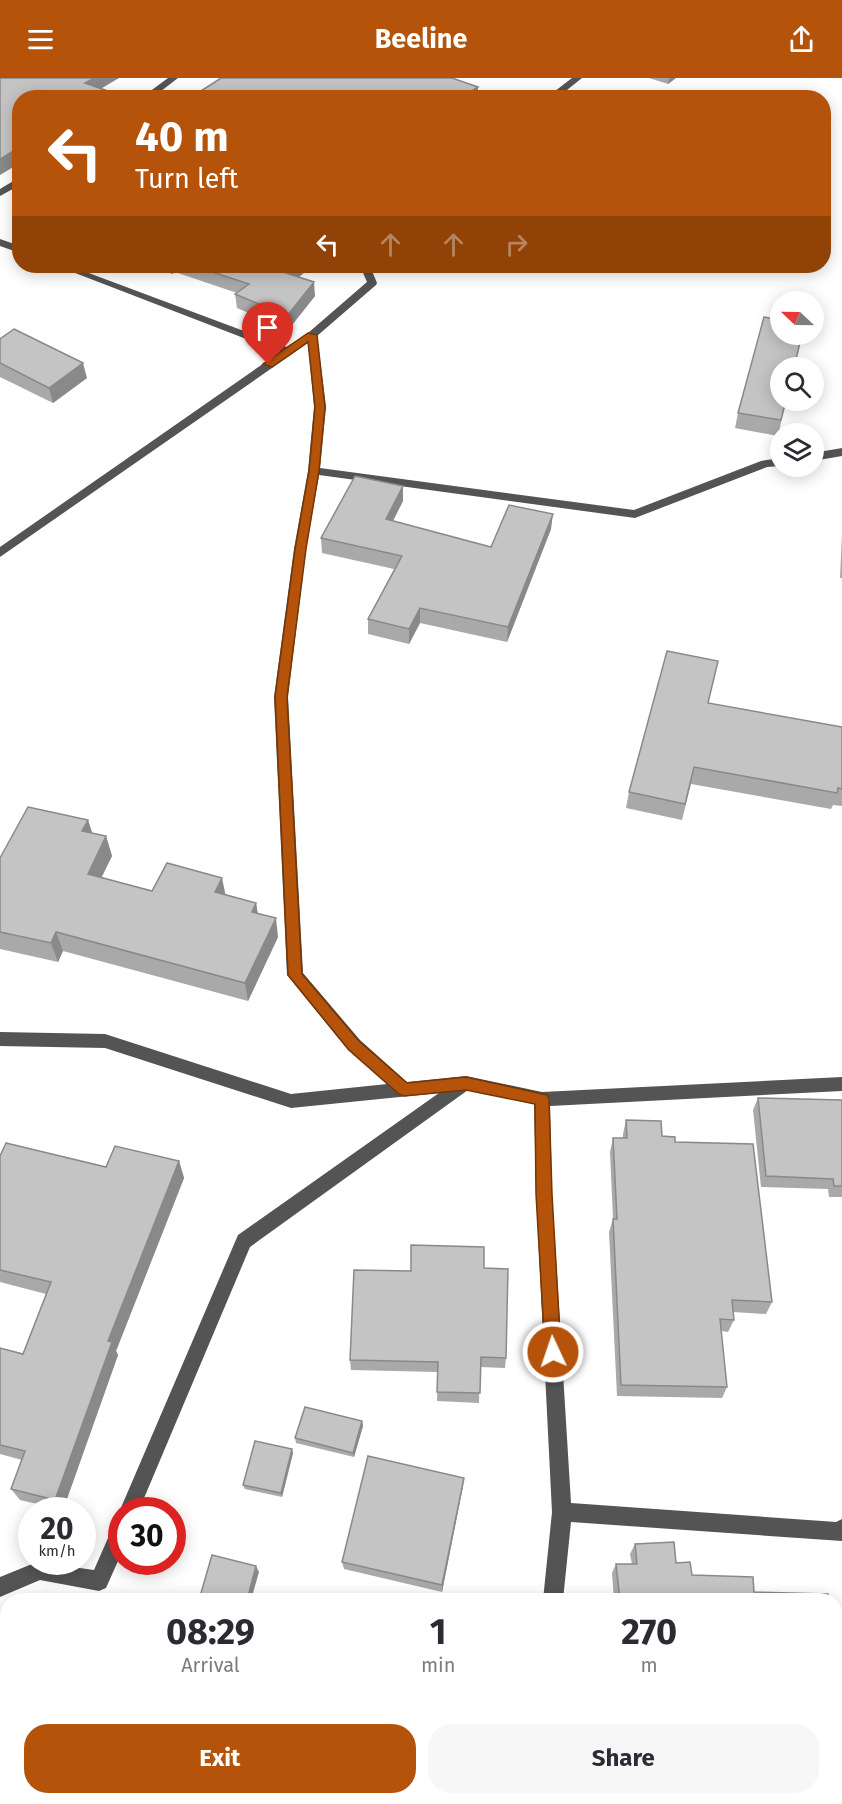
<!DOCTYPE html>
<html lang="en">
<head>
<meta charset="utf-8">
<style>
	:root { --surface:#fff; --page:#f7f7f7; --text:#2b2b33; --muted:#7c7c81; --accent:#b45309 }
	body { margin:0; font-family:"Fira Sans",sans-serif; background:var(--page); color:var(--text); height:100vh; display:flex; flex-direction:column; font-size:22px; white-space:nowrap }
	* { box-sizing:border-box; margin:0 }
	p { font-size:20px; color:var(--muted) }
	.icon { flex:none; width:33px; height:33px; fill:none; stroke:currentColor; stroke-width:2; stroke-linecap:round; stroke-linejoin:round }
	.map { position:relative; flex:1; overflow:hidden }
	.panel { position:absolute; left:0px; top:1515px; width:843px; height:212px; display:flex; flex-direction:column; background:var(--surface); border-radius:24px 24px 0 0; box-shadow:0 3px 15px #0003 }
	.panel>* { flex:none }
	.hud { position:absolute; left:12px; top:12px; width:819px; height:183px; border-radius:24px; box-shadow:0 3px 15px #0003; background:#b45309; color:#fff; overflow:hidden }
	.needle { width:39px; rotate:292deg }
	.controls { position:absolute; left:770px; top:213px; display:grid; gap:12px }
	.controls a { display:grid; place-items:center; width:54px; height:54px; border-radius:50%; background:var(--surface); box-shadow:0 3px 15px #0003; font-size:30px }
	.speed { position:absolute; left:18px; top:1419px; display:flex; gap:12px; font-size:30px; font-weight:700; text-align:center }
	.speed>* { display:grid; place-content:center; width:78px; height:78px; border-radius:50%; background:var(--surface); box-shadow:0 3px 15px #0003; line-height:1 }
	.speed small { font-size:15px; font-weight:400 }
	.speed .limit { border:9px solid #d22; background:#fff; color:#111 }
	.pin { position:absolute; display:grid; place-items:center; width:51px; height:51px; color:#fff; margin:-62px -26px; border-radius:50% 50% 50% 0; rotate:-45deg; box-shadow:0 0 6px #0007 }
	.pin .icon { rotate:45deg }
	.me { position:absolute; width:66px; margin:-33px; rotate:357deg; stroke-linejoin:round; filter:drop-shadow(0 0 4px #0008) }
	.turn { display:flex; align-items:center; gap:21px; height:126px; padding:0 24px; font-size:27px }
	.turn .icon { width:78px; height:78px; stroke-width:2.5 }
	.turn b { display:block; font-size:42px; line-height:51px }
	.lanes { display:flex; align-items:center; height:57px; padding:0 24px; background:#0003; justify-content:center; gap:30px; direction:ltr }
	.lanes .off { opacity:.35 }
	.eta { display:flex; justify-content:space-evenly; align-items:center; height:102px; text-align:center }
	.eta b { font-size:36px; font-weight:700; line-height:42px }
	.button { display:flex; gap:12px; margin-top:auto; padding:12px 24px }
	.button a { flex:1; height:69px; border-radius:24px; background:var(--accent); color:#fff; font-size:24px; font-weight:700; line-height:69px; text-align:center }
	.button a+a { background:var(--page); color:var(--text) }
	header { display:flex; justify-content:space-between; align-items:center; height:78px; padding:0 24px; background:var(--accent); color:#fff; font-size:27px; font-weight:700 }
	.map>svg:first-child { display:block }
	.lines { fill:none; stroke-linecap:round; stroke-linejoin:round }
	.minor { fill:#545454; fill-rule:evenodd }
	.wall { fill:#a9a9a9 }
	.shaded-wall { fill:#898989 }
	.building { fill:#c4c4c4; stroke:#898989; stroke-width:1.5 }
	.route { fill:#b45309; stroke:#753606; stroke-width:1.5 }
</style>
</head>
<body>
<header><svg class="icon" aria-label="menu" viewBox="0 0 24 24"><path d="M4 6h16M4 12h16M4 18h16"/></svg>Beeline<svg class="icon" aria-label="share" viewBox="0 0 24 24"><path d="M12 15V3M7 8l5-5 5 5M5 13v7h14v-7"/></svg></header>
<div class="map">
<svg width="842" height="1726" viewBox="0 0 842 1726">
	<rect width="100%" height="100%" fill="#fff"/>
	<g class="lines">
		<!-- minor -->
		<path class="minor" d="M 168,0 L 178,0 L 152,20 L 141,20 Z
			M 572,0 L 582,0 L 557,20 L 546,20 Z
			M 20,99 L 20,107 L 0,118 L 0,111 Z
			M 0,161 L 20,168 L 20,175 L 0,168 Z
			M 57,188 L 70,188 L 287,269 L 308,255 L 367,204 L 360,188 L 370,188 L 377,205 L 376,207 L 317,258 L 326,329 L 320,390 L 634,432 L 761,383 L 780,380 L 780,388 L 767,389 L 635,440 L 319,397 L 306,471 L 288,619 L 303,895 L 360,962 L 407,1004 L 466,998 L 542,1014 L 842,999 L 842,1013 L 550,1028 L 552,1116 L 571,1425 L 836,1444 L 842,1441 L 842,1463 L 571,1444 L 563,1522 L 543,1522 L 552,1434 L 536,1116 L 534,1026 L 468,1012 L 250,1169 L 139,1432 L 122,1432 L 122,1434 L 120,1432 L 123,1425 L 238,1157 L 439,1015 L 291,1030 L 105,970 L 0,968 L 0,954 L 105,956 L 291,1016 L 387,1006 L 348,972 L 287,897 L 274,619 L 294,471 L 308,393 L 314,329 L 308,265 L 0,479 L 0,469 L 280,274 Z
			M 842,370 L 842,378 L 813,383 L 813,375 Z
			M 122,1442 L 122,1474 L 106,1510 L 99,1513 L 40,1502 L 0,1519 L 0,1499 L 37,1484 L 94,1492 L 115,1444 Z
			M 836,1687 L 842,1687 L 842,1707 L 836,1707 Z
			M 523,1719 L 588,1719 L 585,1726 L 523,1726 Z"/>
	</g>
	<!-- wall -->
	<path class="wall" d="M 649,0 L 676,0 L 668,6 Z
		M 150,188 L 305,188 L 305,194 L 299,199 L 315,218 L 288,252 L 237,230 L 235,216 L 237,215 L 175,194 L 172,196 Z
		M 0,261 L 87,300 L 53,325 L 0,299 Z
		M 786,322 L 778,358 L 735,350 L 738,335 Z
		M 403,408 L 403,423 L 393,443 L 491,469 L 551,451 L 507,564 L 420,545 L 409,566 L 368,556 L 368,541 L 394,491 L 322,475 L 321,460 Z
		M 842,456 L 842,500 L 840,500 Z
		M 708,625 L 842,649 L 842,728 L 833,727 L 831,731 L 691,706 L 682,742 L 626,730 L 629,714 Z
		M 88,742 L 92,755 L 106,758 L 112,778 L 101,799 L 152,813 L 225,816 L 256,825 L 258,836 L 278,859 L 248,923 L 63,873 L 58,884 L 0,871 L 0,780 Z
		M 758,1020 L 842,1022 L 842,1119 L 829,1119 L 828,1111 L 761,1109 L 753,1032 Z
		M 626,1042 L 675,1064 L 772,1224 L 766,1236 L 733,1234 L 734,1242 L 728,1254 L 721,1253 L 727,1309 L 722,1320 L 617,1318 L 609,1154 L 613,1141 L 610,1074 L 613,1060 L 623,1060 L 623,1056 Z
		M 0,1078 L 106,1089 L 179,1083 L 184,1100 L 116,1273 L 118,1277 L 63,1432 L 20,1422 L 11,1411 L 22,1382 L 0,1376 L 0,1270 L 23,1276 L 46,1216 L 0,1204 Z
		M 484,1190 L 506,1280 L 505,1290 L 480,1289 L 479,1325 L 437,1323 L 438,1294 L 351,1292 L 350,1282 L 411,1193 Z
		M 362,1343 L 363,1348 L 354,1379 L 296,1365 L 295,1360 Z
		M 293,1375 L 282,1419 L 245,1411 L 243,1407 Z
		M 463,1408 L 442,1514 L 344,1491 L 342,1484 Z
		M 635,1466 L 676,1485 L 692,1497 L 754,1514 L 829,1522 L 614,1522 L 612,1495 L 616,1486 L 632,1486 L 630,1476 Z"/>
	<!-- shaded-wall -->
	<path class="shaded-wall" d="M 94,0 L 119,0 L 87,19 L 85,5 Z
		M 669,0 L 676,0 L 668,6 Z
		M 478,9 L 478,20 L 467,16 Z
		M 20,69 L 20,85 L 0,97 L 0,81 Z
		M 171,188 L 174,188 L 175,194 L 172,196 Z
		M 295,188 L 305,188 L 305,194 L 287,208 L 286,195 Z
		M 314,204 L 315,218 L 288,252 L 287,238 Z
		M 83,285 L 87,300 L 53,325 L 49,310 Z
		M 403,408 L 403,423 L 386,456 L 386,441 Z
		M 553,436 L 551,451 L 507,564 L 508,549 Z
		M 420,530 L 420,545 L 409,566 L 409,551 Z
		M 88,742 L 94,761 L 82,753 Z
		M 106,758 L 112,778 L 94,815 L 88,796 Z
		M 222,800 L 226,819 L 215,814 Z
		M 256,825 L 259,844 L 252,834 Z
		M 276,840 L 278,859 L 248,923 L 245,905 Z
		M 56,854 L 63,873 L 58,884 L 51,865 Z
		M 179,1083 L 184,1100 L 116,1273 L 118,1277 L 63,1432 L 55,1422 L 108,1263 Z
		M 362,1343 L 363,1348 L 354,1379 L 353,1375 Z
		M 292,1371 L 293,1375 L 282,1419 L 281,1415 Z
		M 464,1400 L 463,1408 L 442,1514 L 442,1507 Z
		M 256,1488 L 259,1494 L 251,1522 L 247,1522 Z
		M 43,1719 L 50,1719 L 46,1726 L 40,1726 Z
		M 220,1719 L 224,1719 L 222,1726 L 217,1726 Z"/>
	<!-- building -->
	<path class="building" d="M 0,0 L 94,0 L 85,5 L 128,20 L 20,20 L 20,69 L 0,81 Z
		M 221,0 L 452,0 L 478,9 L 467,16 L 477,20 L 190,20 Z
		M 194,188 L 295,188 L 286,195 L 314,204 L 287,238 L 235,216 L 249,206 Z
		M 764,239 L 780,242 L 780,256 L 802,256 L 794,290 L 780,290 L 780,322 L 786,322 L 781,342 L 738,335 Z
		M 14,251 L 83,285 L 49,310 L 0,285 L 0,261 Z
		M 355,398 L 403,408 L 386,441 L 491,469 L 509,427 L 553,436 L 508,549 L 420,530 L 409,551 L 368,541 L 402,478 L 321,460 Z
		M 667,573 L 718,583 L 708,625 L 842,649 L 842,711 L 838,710 L 837,715 L 694,689 L 685,726 L 629,714 Z
		M 28,729 L 88,742 L 82,753 L 106,758 L 88,796 L 152,813 L 167,785 L 222,800 L 215,814 L 256,825 L 252,834 L 276,840 L 245,905 L 56,854 L 51,865 L 0,854 L 0,780 Z
		M 758,1020 L 842,1022 L 842,1108 L 834,1108 L 833,1101 L 766,1098 Z
		M 626,1042 L 661,1043 L 662,1058 L 675,1059 L 675,1064 L 753,1066 L 772,1224 L 732,1222 L 734,1242 L 720,1241 L 727,1309 L 621,1307 L 613,1141 L 617,1141 L 613,1060 L 627,1060 Z
		M 6,1065 L 106,1089 L 115,1068 L 179,1083 L 108,1263 L 112,1264 L 55,1422 L 11,1411 L 25,1373 L 0,1367 L 0,1270 L 23,1276 L 51,1204 L 0,1192 L 0,1078 Z
		M 411,1167 L 484,1169 L 484,1190 L 508,1191 L 506,1280 L 481,1279 L 480,1315 L 437,1314 L 438,1284 L 350,1282 L 354,1192 L 411,1193 Z
		M 305,1329 L 362,1343 L 353,1375 L 295,1360 Z
		M 255,1363 L 292,1371 L 281,1415 L 243,1407 Z
		M 368,1378 L 464,1400 L 442,1507 L 342,1484 Z
		M 674,1464 L 676,1485 L 690,1484 L 692,1497 L 753,1499 L 754,1514 L 828,1516 L 829,1522 L 620,1522 L 616,1486 L 637,1486 L 635,1466 Z
		M 212,1477 L 256,1488 L 247,1522 L 199,1522 Z
		M 0,1577 L 8,1579 L 8,1719 L 43,1719 L 40,1726 L 0,1726 Z
		M 836,1580 L 841,1629 L 836,1629 Z
		M 121,1719 L 220,1719 L 217,1726 L 119,1726 Z
		M 291,1719 L 426,1719 L 425,1726 L 290,1726 Z"/>
	<!-- route -->
	<path class="route" d="M 308,255 L 317,257 L 325,329 L 319,393 L 306,471 L 287,619 L 302,896 L 359,963 L 407,1005 L 466,999 L 547,1017 L 549,1021 L 552,1116 L 561,1274 L 559,1279 L 553,1282 L 547,1279 L 545,1274 L 536,1116 L 535,1026 L 466,1012 L 404,1018 L 399,1016 L 349,972 L 288,897 L 275,619 L 295,471 L 309,393 L 315,329 L 308,264 L 272,289 L 263,286 Z"/>
</svg>
<div class="controls">
<a><svg class="needle" viewBox="-14 -14 28 28"><path d="M0-13l5 13h-10z" fill="#e53935"/><path d="M0 13l5-13h-10z" fill="#7c7c81"/></svg></a>
<a><svg class="icon" aria-label="search" viewBox="0 0 24 24"><circle cx="10" cy="10" r="6"/><path d="M15 15l6 6"/></svg></a>
<a><svg class="icon" aria-label="layers" viewBox="0 0 24 24"><path d="M12 4l9 5-9 5-9-5zM3 14l9 5 9-5"/></svg></a>
</div>
<div class="speed"><div>20<small>km/h</small></div><div class="limit">30</div></div>
<div class="pin" style="left:268px;top:286px;background:#d93025"><svg class="icon" aria-label="arrive" viewBox="0 0 24 24"><path d="M6 21V4h12l-3 4 3 4H6"/></svg></div>
<svg class="me" style="left:553px;top:1274px" viewBox="-20 -20 40 40"><circle r="17" fill="#b45309" stroke="#fff" stroke-width="3"/><path d="M0-11L8 9 0 5-8 9z" fill="#fff"/></svg>
<div class="hud">
<div class="turn"><svg class="icon" aria-label="left" viewBox="0 0 24 24"><path d="M17 20v-9H6M10 6l-5 5 5 5"/></svg><div><b>40 m</b>Turn left</div></div>
<div class="lanes"><svg class="icon" aria-label="left" viewBox="0 0 24 24"><path d="M17 20v-9H6M10 6l-5 5 5 5"/></svg><svg class="icon off" aria-label="ahead" viewBox="0 0 24 24"><path d="M12 20V5M6 11l6-6 6 6"/></svg><svg class="icon off" aria-label="ahead" viewBox="0 0 24 24"><path d="M12 20V5M6 11l6-6 6 6"/></svg><svg class="icon off" aria-label="right" viewBox="0 0 24 24"><path d="M7 20v-9h11M14 6l5 5-5 5"/></svg></div>
</div>
<section class="panel">
<div class="eta">
<div><b>08:29</b><p>Arrival</p></div>
<div><b>1</b><p>min</p></div>
<div><b>270</b><p>m</p></div>
</div>
<div class="button"><a>Exit</a><a>Share</a></div>
</section>
</div>
</body>
</html>
